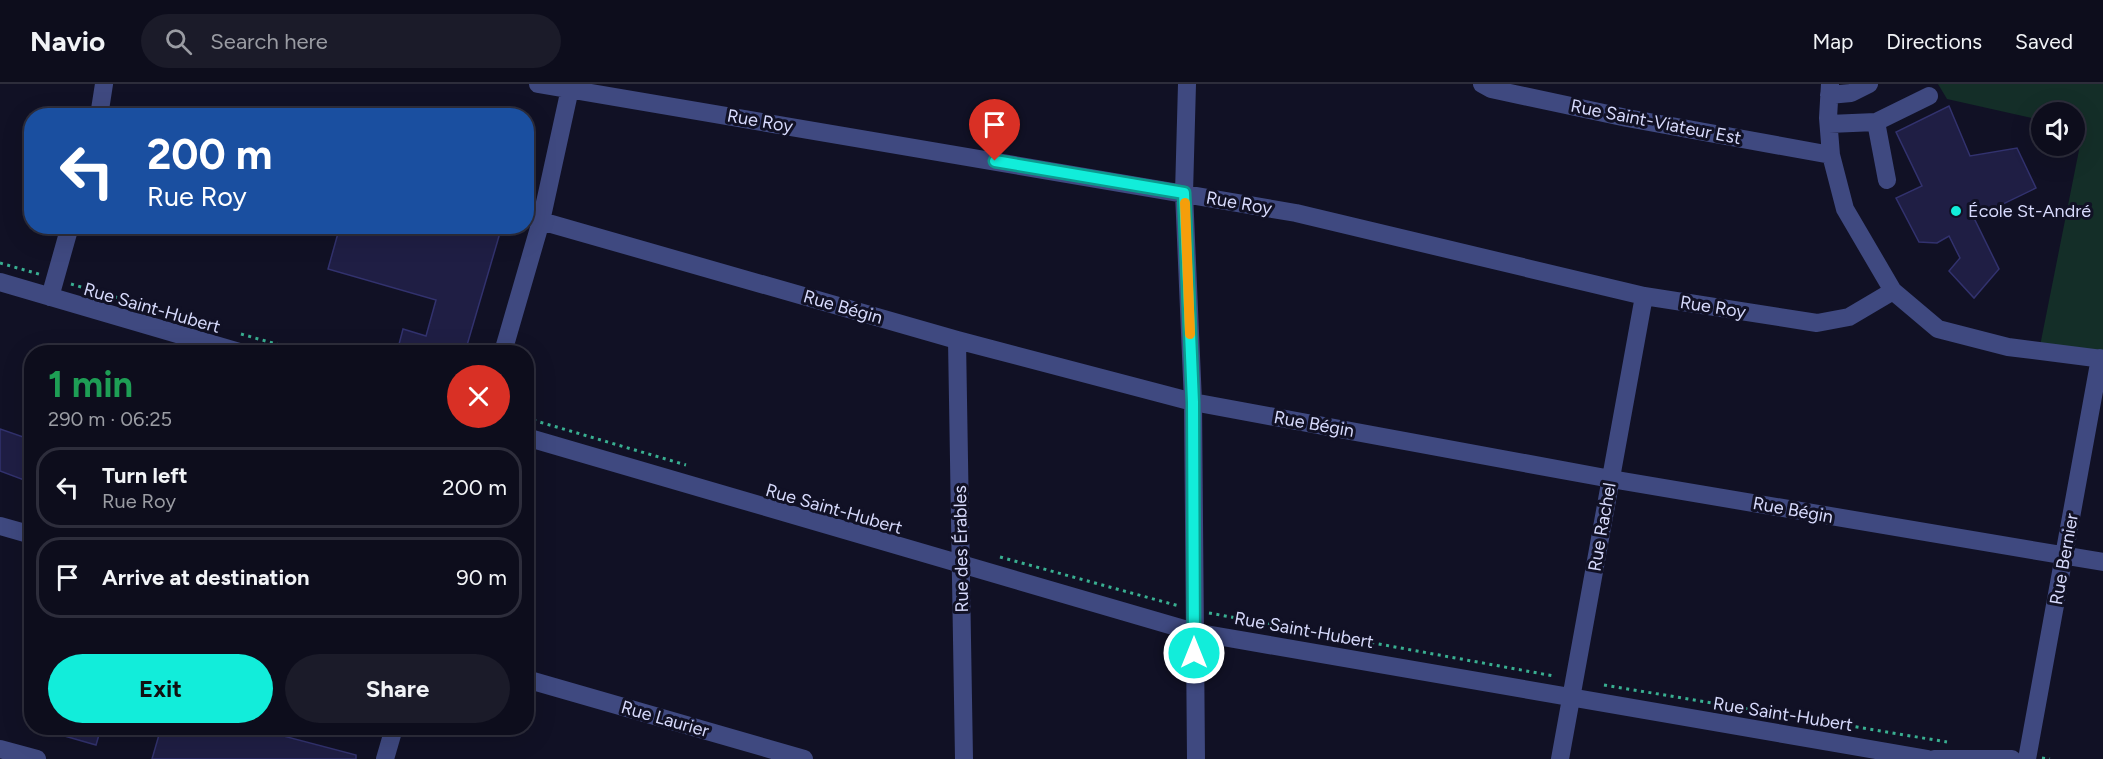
<!DOCTYPE html>
<html lang="en">
<head>
<meta charset="utf-8">
<style>
	:root { --surface:#0d0d1c; --page:#1b1b29; --text:#f1f3f6; --muted:#9a9ca3; --line:#2d2d3b; --accent:#12edda }
	body { margin:0; font-family:Figtree,sans-serif; background:var(--page); color:var(--text); height:100vh; display:flex; flex-direction:column; font-size:22px; white-space:nowrap }
	* { box-sizing:border-box; margin:0 }
	p { font-size:20px; color:var(--muted) }
	.icon { flex:none; width:33px; height:33px; fill:none; stroke:currentColor; stroke-width:2; stroke-linecap:round; stroke-linejoin:round }
	.map { position:relative; flex:1; overflow:hidden }
	.side { position:absolute; left:24px; top:261px; width:510px; height:390px; display:flex; flex-direction:column; background:var(--surface); border-radius:24px; box-shadow:0 6px 24px #0002,0 0 0 2px var(--line) }
	.side>* { flex:none }
	.hud { position:absolute; left:24px; top:24px; width:510px; height:126px; border-radius:24px; box-shadow:0 6px 24px #0002,0 0 0 2px var(--line); background:#1a4fa0; color:#fff; overflow:hidden }
	.tools { position:absolute; left:2031px; top:18px; display:grid; gap:12px }
	.tools a { display:grid; place-items:center; width:54px; height:54px; border-radius:50%; background:var(--surface); box-shadow:0 6px 24px #0002,0 0 0 2px var(--line); font-size:30px }
	.pin { position:absolute; display:grid; place-items:center; width:51px; height:51px; color:#fff; margin:-62px -26px; border-radius:50% 50% 50% 0; rotate:-45deg; box-shadow:0 0 6px #0007 }
	.pin .icon { rotate:45deg }
	.me { position:absolute; width:66px; margin:-33px; rotate:0deg; stroke-linejoin:round; filter:drop-shadow(0 0 4px #0008) }
	.turn { display:flex; align-items:center; gap:21px; height:126px; padding:0 24px; font-size:27px }
	.turn .icon { width:78px; height:78px; stroke-width:2.5 }
	.turn b { display:block; font-size:42px; line-height:51px }
	.round { display:grid; place-items:center; flex:none; width:63px; height:63px; border-radius:32px; background:var(--page) }
	.summary { display:flex; align-items:center; justify-content:space-between; height:102px; padding:0 24px }
	h1 { font-size:36px; font-weight:700; line-height:45px; color:#1e9e55 }
	.button { display:flex; gap:12px; margin-top:auto; padding:12px 24px }
	.button a { flex:1; height:69px; border-radius:36px; background:var(--accent); color:#111; font-size:24px; font-weight:700; line-height:69px; text-align:center }
	.button a+a { background:var(--page); color:var(--text) }
	ul { padding:0; list-style:none }
	li { display:flex; align-items:center; gap:18px; height:81px; margin:0 12px 9px; padding:0 12px; border:3px solid var(--line); border-radius:24px }
	li div { flex:1 }
	li b { display:block; font-size:22px }
	li em { font-style:normal }
	header { display:flex; align-items:center; gap:36px; box-sizing:border-box; height:84px; padding:0 30px; background:var(--surface); border-bottom:2px solid var(--line) }
	header strong { font-size:28px }
	nav { display:flex; gap:33px; margin-inline-start:auto; font-size:21px }
	.search { width:420px; height:54px; background:var(--page); display:flex; align-items:center; gap:15px; box-sizing:border-box; padding:0 21px; border-radius:33px; color:var(--muted); font-size:22px }
	.map>svg:first-child { display:block }
	.green { fill:#142e28 }
	.building { fill:#1f1e44; stroke:#32326e; stroke-width:1.5 }
	.lines { fill:none; stroke-linecap:round; stroke-linejoin:round }
	.path { stroke:#39af91; stroke-width:3; stroke-dasharray:3 4.5; stroke-linecap:butt }
	.minor { stroke:#3f4980; stroke-width:18 }
	.route-casing { stroke:#0c9a8e; stroke-width:15 }
	.route { stroke:#12edda; stroke-width:10 }
	.slow { stroke:#f59e0b; stroke-width:10 }
	.poi-dot { fill:#12edda; stroke:#111125; stroke-width:2 }
	.labels { text-anchor:middle; stroke-width:6; stroke-linejoin:round; paint-order:stroke }
	.street-label { font-size:18px; fill:#d7dafc; stroke:#111125 }
	.poi-label { font-size:18px; fill:#d7dafc; stroke:#111125; text-anchor:start }
</style>
</head>
<body>
<header>
<strong>Navio</strong>
<div class="search"><svg class="icon" aria-label="search" viewBox="0 0 24 24"><circle cx="10" cy="10" r="6"/><path d="M15 15l6 6"/></svg>Search here</div>
<nav><a>Map</a><a>Directions</a><a>Saved</a></nav>
</header>
<div class="map">
<svg width="2103" height="675" viewBox="0 0 2103 675">
	<rect width="100%" height="100%" fill="#111125"/>
	<!-- green -->
	<path class="green" d="M 1938,0 L 2103,0 L 2103,278 L 2039,267 L 2083,46 L 2075,43 L 2074,28 L 2042,28 L 2041,36 L 1947,15 Z"/>
	<!-- building -->
	<path class="building" d="M 1949,22 L 1970,72 L 2017,64 L 2036,104 L 1974,134 L 1999,185 L 1974,214 L 1949,187 L 1960,174 L 1949,152 L 1937,159 L 1919,158 L 1896,114 L 1922,102 L 1896,48 Z
		M 340,142 L 502,142 L 465,268 L 397,268 L 403,245 L 426,252 L 436,216 L 328,185 Z
		M 0,345 L 32,356 L 32,399 L 0,387 Z
		M 48,644 L 101,644 L 96,661 L 47,647 Z
		M 161,644 L 253,644 L 356,671 L 356,675 L 152,675 Z"/>
	<g class="lines">
		<!-- path -->
		<path class="path" d="M 0,179 L 42,191
			M 71,200 L 211,241
			M 241,250 L 304,268
			M 526,334 L 686,381
			M 1000,473 L 1179,522
			M 1209,529 L 1554,592
			M 1604,601 L 1947,658
			M 2042,674 L 2050,675"/>
		<!-- minor -->
		<path class="minor" d="M 538,0 L 1296,129 L 1644,212 L 1817,239 L 1849,233 L 1893,207
			M 1187,0 L 1184,109 L 1193,318 L 1196,675
			M 1482,0 L 1491,5 L 1627,34 L 1831,71
			M 1830,0 L 1828,34 L 1831,71 L 1845,125 L 1893,207 L 1938,245 L 2008,263 L 2103,275
			M 1829,11 L 1851,9 L 1869,0
			M 99,32 L 104,0
			M 1876,38 L 1887,96
			M 1829,40 L 1876,38 L 1929,12
			M 541,137 L 957,256 L 1193,318 L 1611,395 L 2103,478
			M 0,198 L 239,268
			M 50,213 L 70,142
			M 957,256 L 964,675
			M 503,268 L 541,137 L 571,0
			M 526,353 L 1194,548 L 1928,675
			M 0,442 L 32,451
			M 526,595 L 804,675
			M 0,665 L 37,675
			M 385,675 L 394,644
			M 1560,675 L 1644,212
			M 1934,675 L 2012,675
			M 2027,675 L 2100,274"/>
	</g>
	<g class="lines">
		<defs>
			<path id="route" d="M 995,77 L 1184,109 L 1193,318 L 1194,569"/>
		</defs>
		<!-- route casing -->
		<use href="#route" class="route-casing"/>
		<!-- route -->
		<use href="#route" class="route"/>
		<!-- slow -->
		<path class="slow" d="M 1185,119 L 1190,250"/>
	</g>
	<!-- markers -->
	<circle class="poi-dot" cx="1956" cy="127" r="6"/>
	<g class="labels">
		<!-- street labels -->
		<g class="street-label">
			<text transform="translate(760 37) rotate(10)" y="6">Rue Roy</text>
			<text transform="translate(1656 38) rotate(11)" y="6">Rue Saint-Viateur Est</text>
			<text transform="translate(1239 119) rotate(10)" y="6">Rue Roy</text>
			<text transform="translate(843 223) rotate(16)" y="6">Rue Bégin</text>
			<text transform="translate(1713 223) rotate(9)" y="6">Rue Roy</text>
			<text transform="translate(152 224) rotate(16)" y="6">Rue Saint-Hubert</text>
			<text transform="translate(1314 340) rotate(10)" y="6">Rue Bégin</text>
			<text transform="translate(834 425) rotate(16)" y="6">Rue Saint-Hubert</text>
			<text transform="translate(1793 426) rotate(10)" y="6">Rue Bégin</text>
			<text transform="translate(1602 443) rotate(-80)" y="6">Rue Rachel</text>
			<text transform="translate(961 465) rotate(-91)" y="6">Rue des Érables</text>
			<text transform="translate(2064 475) rotate(-80)" y="6">Rue Bernier</text>
			<text transform="translate(1304 546) rotate(10)" y="6">Rue Saint-Hubert</text>
			<text transform="translate(1783 630) rotate(9)" y="6">Rue Saint-Hubert</text>
			<text transform="translate(665 635) rotate(16)" y="6">Rue Laurier</text>
		</g>
		<!-- poi labels -->
		<g class="poi-label">
			<text x="1968" y="133">École St-André</text>
		</g>
	</g>
</svg>
<div class="tools">
<a><svg class="icon" aria-label="sound" viewBox="0 0 24 24"><path d="M4 9h4l5-4v14l-5-4H4zM17 9q2 3 0 6"/></svg></a>
</div>
<div class="pin" style="left:995px;top:77px;background:#d93025"><svg class="icon" aria-label="arrive" viewBox="0 0 24 24"><path d="M6 21V4h12l-3 4 3 4H6"/></svg></div>
<svg class="me" style="left:1194px;top:569px" viewBox="-20 -20 40 40"><circle r="17" fill="#12edda" stroke="#fff" stroke-width="3"/><path d="M0-11L8 9 0 5-8 9z" fill="#fff"/></svg>
<div class="hud">
<div class="turn"><svg class="icon" aria-label="left" viewBox="0 0 24 24"><path d="M17 20v-9H6M10 6l-5 5 5 5"/></svg><div><b>200 m</b>Rue Roy</div></div>
</div>
<section class="side">
<div class="summary"><div><h1>1 min</h1><p>290 m · 06:25</p></div><a class="round" style="background:#d93025;color:#fff"><svg class="icon" aria-label="close" viewBox="0 0 24 24"><path d="M6 6l12 12M18 6L6 18"/></svg></a></div>
<ul>
<li><svg class="icon" aria-label="left" viewBox="0 0 24 24"><path d="M17 20v-9H6M10 6l-5 5 5 5"/></svg><div><b>Turn left</b><p>Rue Roy</p></div><em>200 m</em></li>
<li><svg class="icon" aria-label="arrive" viewBox="0 0 24 24"><path d="M6 21V4h12l-3 4 3 4H6"/></svg><div><b>Arrive at destination</b></div><em>90 m</em></li>
</ul>
<div class="button"><a>Exit</a><a>Share</a></div>
</section>
</div>
</body>
</html>
